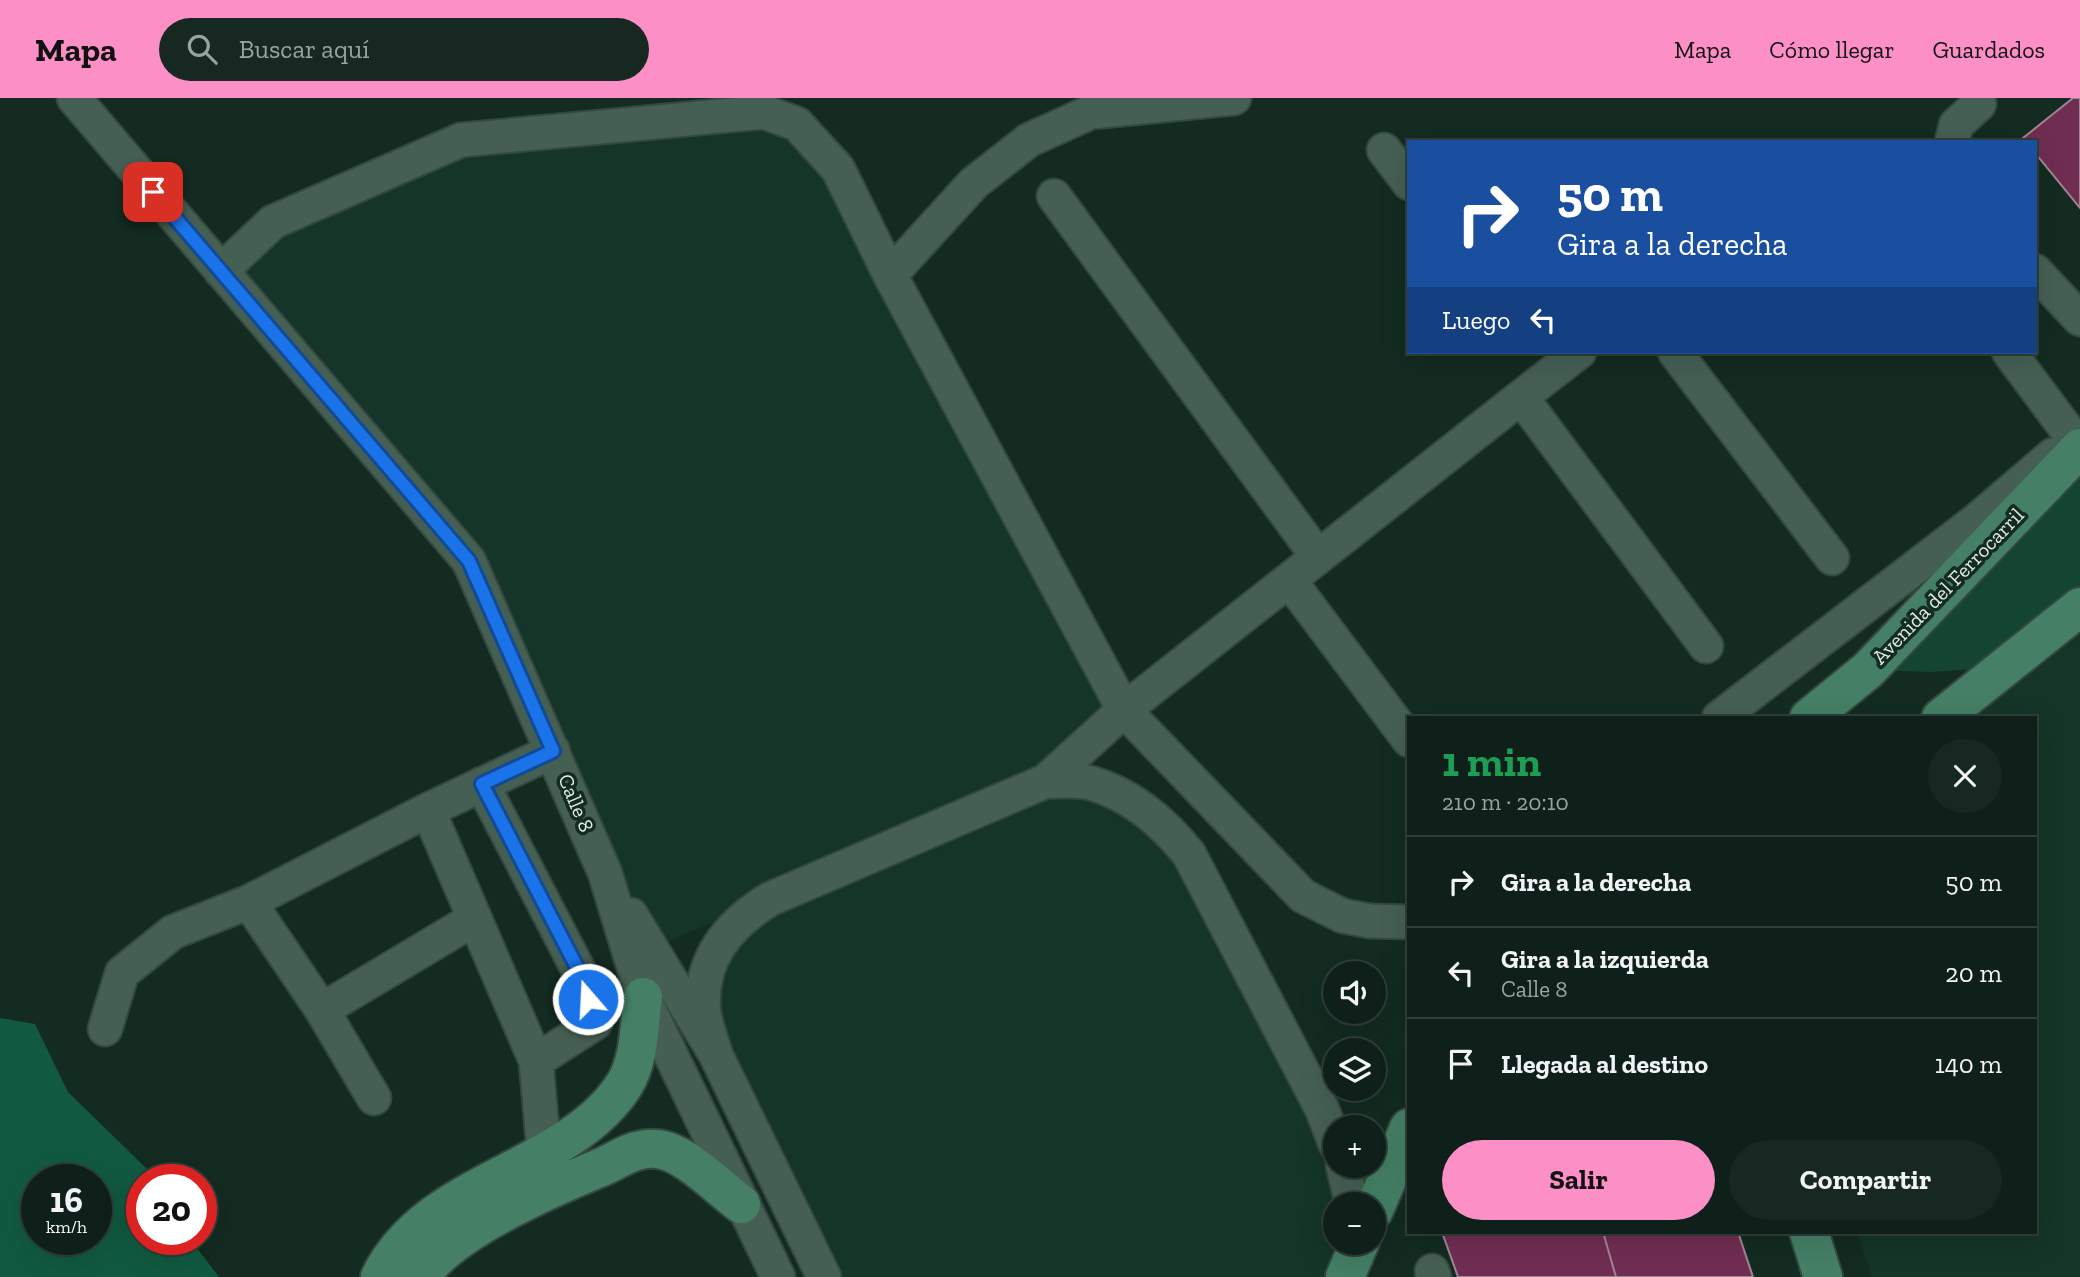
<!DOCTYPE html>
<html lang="es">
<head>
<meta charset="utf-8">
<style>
	:root { --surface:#0e2019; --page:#172822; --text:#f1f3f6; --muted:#9ba3a2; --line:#2e3e38; --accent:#fb8fc6 }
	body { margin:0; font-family:"Zilla Slab",serif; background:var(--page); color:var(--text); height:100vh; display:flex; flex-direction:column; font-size:26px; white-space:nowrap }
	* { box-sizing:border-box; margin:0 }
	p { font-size:23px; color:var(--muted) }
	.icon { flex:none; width:38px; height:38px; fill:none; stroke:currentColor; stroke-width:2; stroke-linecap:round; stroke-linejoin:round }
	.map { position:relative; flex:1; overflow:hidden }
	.sheet { position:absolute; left:1407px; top:618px; width:630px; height:518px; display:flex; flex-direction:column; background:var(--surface); border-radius:0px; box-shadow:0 7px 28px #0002,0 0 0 2px var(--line) }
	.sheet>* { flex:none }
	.hud { position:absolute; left:1407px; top:42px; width:630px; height:214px; border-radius:0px; box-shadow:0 7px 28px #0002,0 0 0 2px var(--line); background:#1a4fa0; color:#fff; overflow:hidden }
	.buttons { position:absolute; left:1323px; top:863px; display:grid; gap:14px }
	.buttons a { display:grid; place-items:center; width:63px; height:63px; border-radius:50%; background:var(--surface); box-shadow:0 7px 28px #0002,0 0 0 2px var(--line); font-size:35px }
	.speed { position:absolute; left:21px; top:1066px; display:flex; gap:14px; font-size:35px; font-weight:700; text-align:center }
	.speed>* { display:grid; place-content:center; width:91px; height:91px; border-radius:50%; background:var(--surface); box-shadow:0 7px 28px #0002,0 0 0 2px var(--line); line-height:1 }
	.speed small { font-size:18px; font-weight:400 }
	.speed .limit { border:10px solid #d22; background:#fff; color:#111 }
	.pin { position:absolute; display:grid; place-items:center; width:60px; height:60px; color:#fff; margin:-30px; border-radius:14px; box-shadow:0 4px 10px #0006 }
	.me { position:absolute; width:77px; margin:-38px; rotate:341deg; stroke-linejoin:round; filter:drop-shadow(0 0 5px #0008) }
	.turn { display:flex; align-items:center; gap:24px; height:147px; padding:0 35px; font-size:32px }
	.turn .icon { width:91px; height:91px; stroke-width:2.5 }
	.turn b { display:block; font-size:49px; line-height:60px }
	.then { display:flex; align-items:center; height:66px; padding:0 35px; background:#0003; gap:14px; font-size:26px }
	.round { display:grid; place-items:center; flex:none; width:74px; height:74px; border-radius:37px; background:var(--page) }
	.overview { display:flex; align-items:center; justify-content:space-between; height:119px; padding:0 35px }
	h1 { font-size:42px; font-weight:700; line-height:52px; color:#1e9e55 }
	.action { display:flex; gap:14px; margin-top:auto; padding:14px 35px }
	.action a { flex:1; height:80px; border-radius:42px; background:var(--accent); color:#111; font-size:28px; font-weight:700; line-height:80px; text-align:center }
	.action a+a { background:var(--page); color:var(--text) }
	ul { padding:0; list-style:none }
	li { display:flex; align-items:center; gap:21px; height:91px; padding:0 35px; border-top:2px solid var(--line) }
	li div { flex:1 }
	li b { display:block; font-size:26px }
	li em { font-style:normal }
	header { display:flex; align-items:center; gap:42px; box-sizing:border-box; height:98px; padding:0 35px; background:var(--accent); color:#111 }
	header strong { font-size:33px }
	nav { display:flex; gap:38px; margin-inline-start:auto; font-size:24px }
	.search { width:490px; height:63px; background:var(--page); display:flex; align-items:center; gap:18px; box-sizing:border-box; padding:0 24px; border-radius:38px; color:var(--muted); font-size:26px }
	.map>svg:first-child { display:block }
	.built { fill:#143527 }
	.green { fill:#134532 }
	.forest { fill:#115a41; fill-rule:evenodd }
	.building { fill:#6f2d51; stroke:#a08692; stroke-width:2 }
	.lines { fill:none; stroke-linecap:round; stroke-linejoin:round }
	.minor-casing { stroke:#35483f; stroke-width:37 }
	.major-casing { stroke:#35483f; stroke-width:42 }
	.minor { stroke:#465f53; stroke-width:33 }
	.major { stroke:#447f66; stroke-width:38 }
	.route-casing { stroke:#114b97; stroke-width:18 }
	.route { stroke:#1a73e8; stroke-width:12 }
	.labels { text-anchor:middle; stroke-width:7; stroke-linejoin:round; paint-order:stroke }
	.street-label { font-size:21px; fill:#deede5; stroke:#132b21 }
</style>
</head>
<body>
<header>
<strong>Mapa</strong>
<div class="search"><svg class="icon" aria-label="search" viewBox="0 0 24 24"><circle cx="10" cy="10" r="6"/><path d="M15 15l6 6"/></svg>Buscar aquí</div>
<nav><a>Mapa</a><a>Cómo llegar</a><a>Guardados</a></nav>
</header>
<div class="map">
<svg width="2080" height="1179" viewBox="0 0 2080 1179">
	<rect width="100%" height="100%" fill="#132b21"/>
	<!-- built -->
	<path class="built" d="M 797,26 L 1124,612 L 1047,683 L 1164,726 L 1335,1045 L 1335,1144 L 1359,1145 L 1345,1179 L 824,1179 L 716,957 L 706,880 L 763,804 L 652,850 L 469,463 L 221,173 L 273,124 L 461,42 Z
		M 2080,509 L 2080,1179 L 1872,1179 L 1857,1134 L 2035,1134 L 2035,620 L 1941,619 Z"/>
	<!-- green -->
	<path class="green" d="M 2080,350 L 2080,509 L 2004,569 L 1932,574 L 1868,572 Z"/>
	<!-- forest -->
	<path class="forest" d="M 0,920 L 35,926 L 68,994 L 147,1071 L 152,1081 L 142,1082 L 142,1141 L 190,1141 L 219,1179 L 0,1179 ZM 37,1082 L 96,1082 L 96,1141 L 37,1141 Z"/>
	<!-- building -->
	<path class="building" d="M 2073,0 L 2080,0 L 2080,110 L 2035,55 L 2035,44 L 2026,44 L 2023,40 Z
		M 1442,1134 L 1603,1134 L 1616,1179 L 1458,1179 Z
		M 1603,1134 L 1738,1134 L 1753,1179 L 1616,1179 Z"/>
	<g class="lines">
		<defs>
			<path id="minor" d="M 74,0 L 469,463 L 605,775 L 643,899 L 778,1179
				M 1952,44 L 1956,27 L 1979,6
				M 1384,52 L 1409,85
				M 1054,98 L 1318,459
				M 221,173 L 273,124 L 461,42 L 764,14 L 797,26 L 838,71 L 890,177 L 1124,612 L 1303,798 L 1343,818 L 1370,823 L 1409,824
				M 2035,173 L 2080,221
				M 890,177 L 974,85 L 1029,42 L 1091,14 L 1234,0
				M 1579,254 L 1521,299 L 1706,548
				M 1675,254 L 1832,460
				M 2009,254 L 2073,340
				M 1289,482 L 1409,642
				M 1719,620 L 1977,422 L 2053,357
				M 1046,683 C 1061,684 1080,681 1094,686 C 1133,698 1164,725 1189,756 L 1322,1011 L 1335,1045
				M 428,712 L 536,963 L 595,925 L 581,877 L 482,686
				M 631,817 L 716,957 L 824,1179
				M 322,912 L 474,821
				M 105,931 L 122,875 L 173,834 L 249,804
				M 716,957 C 712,943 706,929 704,915 C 698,862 728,827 770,801 L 1046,683 L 1124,612 L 1521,299
				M 536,963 L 544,1054
				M 374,1000 L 322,912 L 249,804 L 428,712 L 553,653
				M 1343,1068 L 1352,1106
				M 1432,1173 L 1434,1179"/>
			<path id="major" d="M 1809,620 L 1868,572 L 2080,350
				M 1941,620 L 2080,509
				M 1374,1112 L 1409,1030
				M 1809,1134 L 1823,1179
				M 380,1179 C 429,1080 569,1073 624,987 C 640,962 639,927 643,899
				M 420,1179 C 451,1134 546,1092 597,1071 C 616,1064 634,1048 657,1051 C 684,1053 719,1090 741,1106
				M 1345,1179 L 1360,1144"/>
		</defs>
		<!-- minor casing -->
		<use href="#minor" class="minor-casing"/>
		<!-- major casing -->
		<use href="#major" class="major-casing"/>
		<!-- minor -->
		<use href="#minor" class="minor"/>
		<!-- major -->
		<use href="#major" class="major"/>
	</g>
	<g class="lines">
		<defs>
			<path id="route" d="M 153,94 L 469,463 L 553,653 L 482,686 L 581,877 L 588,901"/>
		</defs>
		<!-- route casing -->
		<use href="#route" class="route-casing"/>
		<!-- route -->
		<use href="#route" class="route"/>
	</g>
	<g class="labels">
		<!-- street labels -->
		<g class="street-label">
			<text transform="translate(1948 488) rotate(-46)" y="7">Avenida del Ferrocarril</text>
			<text transform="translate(576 705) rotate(67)" y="7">Calle 8</text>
		</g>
	</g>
</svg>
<div class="buttons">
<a><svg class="icon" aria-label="sound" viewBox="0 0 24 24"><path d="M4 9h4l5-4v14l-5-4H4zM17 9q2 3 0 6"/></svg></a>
<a><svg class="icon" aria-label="layers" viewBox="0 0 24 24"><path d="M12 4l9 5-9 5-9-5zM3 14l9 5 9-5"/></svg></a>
<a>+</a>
<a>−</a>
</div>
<div class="speed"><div>16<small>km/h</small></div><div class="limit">20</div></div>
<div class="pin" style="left:153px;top:94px;background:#d93025"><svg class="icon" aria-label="arrive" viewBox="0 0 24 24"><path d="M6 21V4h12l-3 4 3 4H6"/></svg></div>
<svg class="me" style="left:588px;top:901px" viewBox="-20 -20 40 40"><circle r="17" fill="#1a73e8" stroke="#fff" stroke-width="3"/><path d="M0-11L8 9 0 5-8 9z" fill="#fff"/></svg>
<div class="hud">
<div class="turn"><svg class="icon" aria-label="right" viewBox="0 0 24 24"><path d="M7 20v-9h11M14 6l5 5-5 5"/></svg><div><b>50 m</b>Gira a la derecha</div></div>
<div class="then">Luego<svg class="icon" aria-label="left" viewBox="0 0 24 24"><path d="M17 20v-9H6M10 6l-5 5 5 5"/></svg></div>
</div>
<section class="sheet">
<div class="overview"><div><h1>1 min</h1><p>210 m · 20:10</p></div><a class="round"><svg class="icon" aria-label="close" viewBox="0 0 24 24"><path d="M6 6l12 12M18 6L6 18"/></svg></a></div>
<ul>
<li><svg class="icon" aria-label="right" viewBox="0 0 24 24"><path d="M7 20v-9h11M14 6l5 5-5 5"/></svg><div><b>Gira a la derecha</b></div><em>50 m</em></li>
<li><svg class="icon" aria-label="left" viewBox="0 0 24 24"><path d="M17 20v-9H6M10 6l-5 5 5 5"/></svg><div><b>Gira a la izquierda</b><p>Calle 8</p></div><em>20 m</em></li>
<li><svg class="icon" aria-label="arrive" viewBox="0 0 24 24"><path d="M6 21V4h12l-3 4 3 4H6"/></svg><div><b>Llegada al destino</b></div><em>140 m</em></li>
</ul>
<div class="action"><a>Salir</a><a>Compartir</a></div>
</section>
</div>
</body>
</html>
